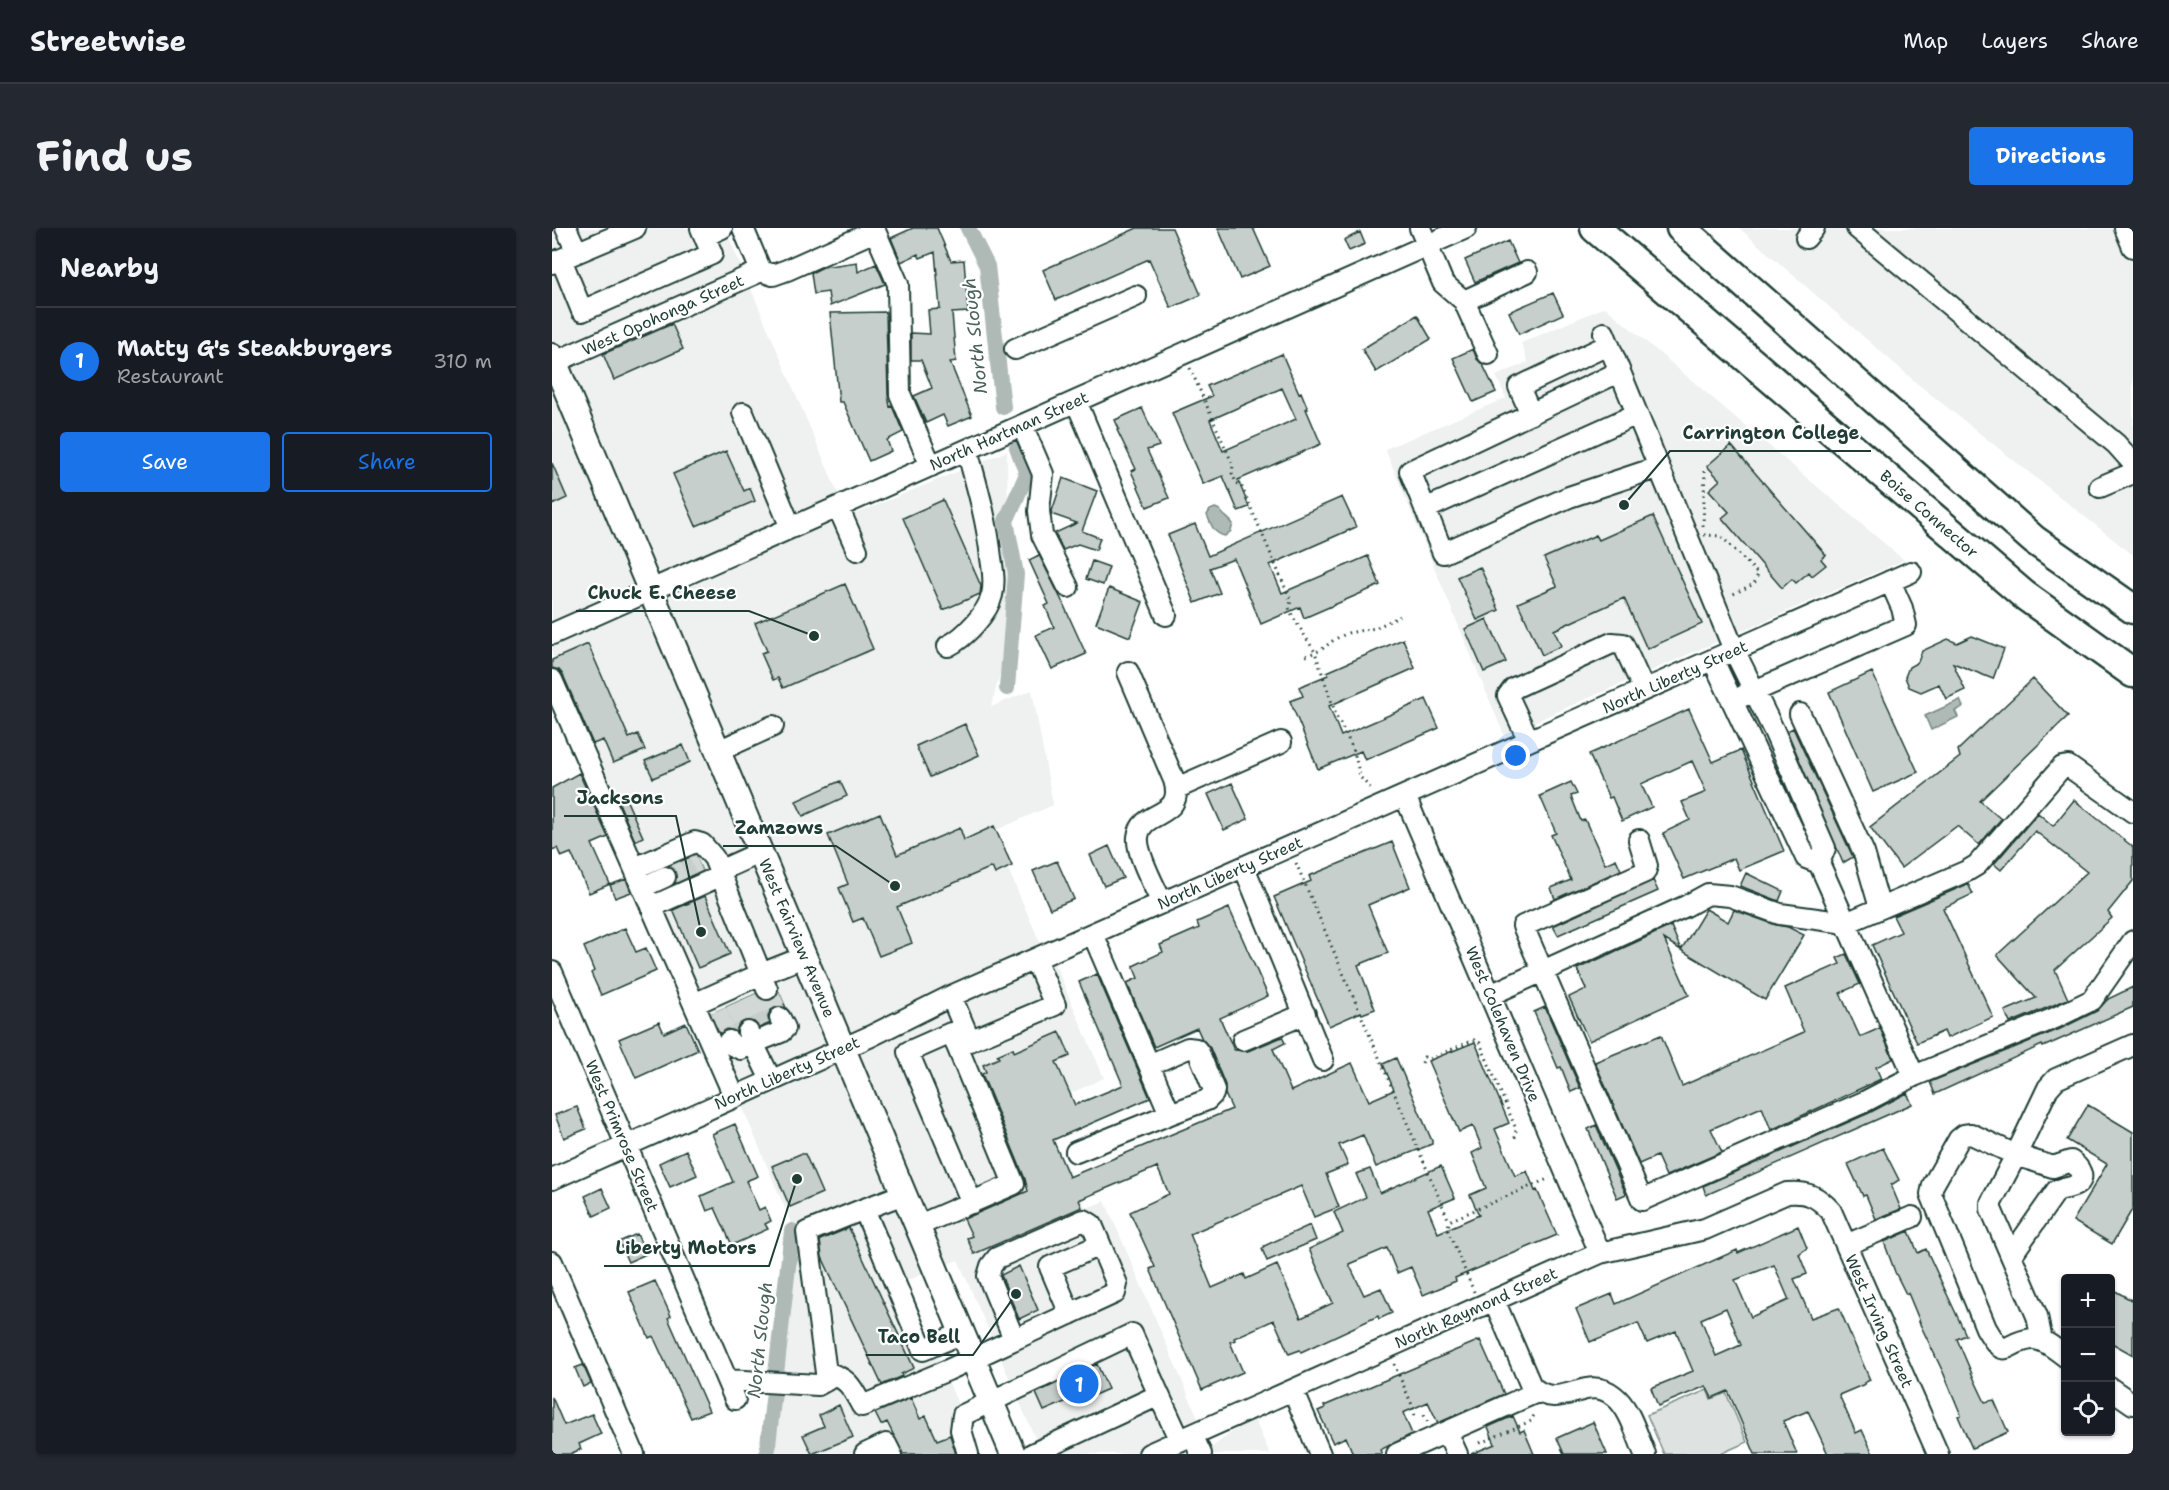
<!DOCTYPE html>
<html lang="en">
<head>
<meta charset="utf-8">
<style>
  :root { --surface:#171b24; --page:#242831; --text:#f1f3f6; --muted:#9ea1a6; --line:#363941; --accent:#1a73e8 }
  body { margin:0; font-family:"Shantell Sans",sans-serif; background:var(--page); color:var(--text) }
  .controls { position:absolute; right:18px; bottom:18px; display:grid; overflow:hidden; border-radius:6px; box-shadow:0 2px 4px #0004 }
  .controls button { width:54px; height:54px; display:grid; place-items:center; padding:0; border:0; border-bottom:2px solid var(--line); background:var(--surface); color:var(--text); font:30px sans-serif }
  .you { position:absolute; left:964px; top:528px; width:21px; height:21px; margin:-15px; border:4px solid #fff; border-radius:50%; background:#1a73e8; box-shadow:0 0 0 9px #1a73e833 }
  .badge { display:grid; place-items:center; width:39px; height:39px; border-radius:50%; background:var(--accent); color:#fff; font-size:20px; font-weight:700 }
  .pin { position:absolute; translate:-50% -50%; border:3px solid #fff; box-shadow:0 2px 6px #0006 }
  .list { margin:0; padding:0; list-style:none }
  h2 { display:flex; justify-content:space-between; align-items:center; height:78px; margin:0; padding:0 24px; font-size:26px }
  h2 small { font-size:20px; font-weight:400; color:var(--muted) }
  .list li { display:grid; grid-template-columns:39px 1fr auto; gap:18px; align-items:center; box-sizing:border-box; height:108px; padding:0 24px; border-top:2px solid var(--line) }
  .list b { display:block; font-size:22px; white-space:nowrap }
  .list p { margin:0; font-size:20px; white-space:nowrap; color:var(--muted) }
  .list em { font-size:20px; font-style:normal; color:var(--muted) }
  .actions { display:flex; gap:12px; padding:18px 24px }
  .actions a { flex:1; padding:14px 0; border:2px solid var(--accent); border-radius:6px; text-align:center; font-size:21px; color:var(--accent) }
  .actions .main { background:var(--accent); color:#fff }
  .icon { flex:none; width:33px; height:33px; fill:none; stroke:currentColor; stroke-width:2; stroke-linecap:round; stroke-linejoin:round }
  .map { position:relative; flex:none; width:1581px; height:1226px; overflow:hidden; border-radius:6px }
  header { display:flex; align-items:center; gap:36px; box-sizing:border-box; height:84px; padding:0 30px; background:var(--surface); border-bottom:2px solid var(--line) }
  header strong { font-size:28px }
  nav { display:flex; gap:33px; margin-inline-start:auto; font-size:21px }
  .intro { display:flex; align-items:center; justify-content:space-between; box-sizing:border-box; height:144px; padding:0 36px }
  h1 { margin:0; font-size:42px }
  .button { padding:15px 27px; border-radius:6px; background:var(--accent); color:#fff; font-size:21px; font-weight:700 }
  main { display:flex; gap:36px; padding:0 36px }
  aside { flex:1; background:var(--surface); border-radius:6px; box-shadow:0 2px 4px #0004 }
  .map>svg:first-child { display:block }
  .built { fill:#eef1f0 }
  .green { fill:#dee3e2; stroke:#7e908b; stroke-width:1.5 }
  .water { fill:#afbab7; stroke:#758883; stroke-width:1.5 }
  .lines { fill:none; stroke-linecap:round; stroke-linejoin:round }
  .canal { stroke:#afbab7; stroke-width:16 }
  .building { fill:#c7cfcc; stroke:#1f3d34; stroke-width:1.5; fill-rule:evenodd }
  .minor-tunnel { stroke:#d2d8d6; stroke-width:20; stroke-dasharray:20 10; stroke-linecap:butt }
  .minor-casing { stroke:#1f3d34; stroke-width:24 }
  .major-casing { stroke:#1f3d34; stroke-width:28 }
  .highway-casing { stroke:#1f3d34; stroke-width:33 }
  .path { stroke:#1f3d34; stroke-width:3; stroke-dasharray:1.5 4.5; stroke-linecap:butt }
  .minor { stroke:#fff; stroke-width:20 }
  .major { stroke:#fff; stroke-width:24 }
  .highway { stroke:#fff; stroke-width:28 }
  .labels { text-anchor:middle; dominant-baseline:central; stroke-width:4.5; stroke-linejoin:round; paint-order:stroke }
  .street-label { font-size:16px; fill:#1f3d34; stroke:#fff }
  .water-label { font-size:18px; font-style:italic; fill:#4a625b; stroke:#fff }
  .leader { fill:none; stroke:#1f3d34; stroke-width:2 }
  .callout-dot { fill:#1f3d34; stroke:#fff; stroke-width:2 }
  .callout-label { font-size:18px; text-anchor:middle; font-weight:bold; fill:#1f3d34; stroke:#fff; stroke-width:4.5; stroke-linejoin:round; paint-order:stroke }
</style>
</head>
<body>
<header>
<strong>Streetwise</strong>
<nav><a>Map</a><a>Layers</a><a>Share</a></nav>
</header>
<div class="intro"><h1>Find us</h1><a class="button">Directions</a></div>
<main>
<aside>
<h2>Nearby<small></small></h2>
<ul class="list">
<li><span class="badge">1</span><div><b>Matty G's Steakburgers</b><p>Restaurant</p></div><em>310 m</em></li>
</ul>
<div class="actions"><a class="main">Save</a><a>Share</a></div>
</aside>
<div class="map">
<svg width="1581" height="1226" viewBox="0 0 1581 1226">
  <rect width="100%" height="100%" fill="#fff"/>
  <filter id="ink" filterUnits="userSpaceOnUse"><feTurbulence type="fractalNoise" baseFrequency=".0167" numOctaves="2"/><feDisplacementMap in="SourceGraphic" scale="12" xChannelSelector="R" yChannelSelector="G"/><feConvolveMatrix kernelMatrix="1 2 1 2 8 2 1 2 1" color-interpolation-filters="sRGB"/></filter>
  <g filter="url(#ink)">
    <path class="built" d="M0 0H173L296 289 455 223 458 406 439 479 480 462 501 577 440 604 486 710 506 743 552 850 487 880 534 980 553 973 659 1220 701 1188 718 1226H490L406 1032 354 1053 427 1226H218L242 1002 0 426Z
      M1187 0H1581V327L1367 157Z
      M1053 79 1352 332 952 507 833 221 954 170 944 148 976 134 969 115Z"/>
    <path class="green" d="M1155 1162 1159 1171 1174 1165 1195 1214 1168 1226H1112L1095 1187Z"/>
    <path class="water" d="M663 280 668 282C671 288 677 290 681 296L679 303 673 308C662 306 659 297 655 287L658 282Z
      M1408 472 1411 479 1403 483 1406 489 1379 502 1373 488Z"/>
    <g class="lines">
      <path class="canal" d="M416 0 435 38 451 179
        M455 460 464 346 454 293 475 246 465 219
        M215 1226 240 1003"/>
    </g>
    <path class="building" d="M361 0H385L399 33 412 32 416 84 400 85 404 133 398 134 420 188 396 198 391 187 374 195 362 168 380 160 369 132H359V105L378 106 376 82 388 81 383 24 368 30 366 26 349 34 339 10Z
      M585 0H620L649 67 619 80 597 31 504 72 491 42Z
      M666 0H701L718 38 688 51Z
      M808 4 813 16 797 23 792 12Z
      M956 13 966 35 923 54 913 32Z
      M305 34 306 44 324 36 333 56 278 78 276 64 262 66 259 45 271 39Z
      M1001 65 1011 86 967 106 957 84Z
      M334 84 336 167 338 179 340 178 351 204 335 212 339 223 317 233 291 174H287L278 85Z
      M865 87 879 111 824 144 810 121Z
      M120 96 131 121 62 152 51 126Z
      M921 121 925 131 931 137 944 164 921 174 901 130Z
      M730 126 747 165 749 164 756 181H754L769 216 686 252 697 279 686 283 671 248 651 256 620 185 660 168 655 158ZM730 160 744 191 671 223 658 192Z
      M590 180 607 218 595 222 617 270 595 279 579 243 584 241 565 202 567 201 563 192Z
      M1179 217 1274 327 1269 331 1274 337 1260 348 1257 344 1244 355 1240 351 1230 360 1170 290 1177 284 1157 262 1168 252 1155 238Z
      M174 223 192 263 198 260 203 273 144 298 121 246Z
      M0 235 15 270 0 277Z
      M511 250 545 263 530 303 548 310 544 322 526 316 511 322 503 305 525 295 499 286Z
      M790 269 804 299 718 337 730 365 816 328 828 357 752 390 748 379 709 396 682 331 658 340 668 365 643 375 616 307 643 296 656 328Z
      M391 272 429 358 428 366 391 382 351 290Z
      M1101 288 1150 396 1095 421 1072 370 1002 402 1009 418 990 427 966 375 1005 358 992 330 1044 307 1047 312Z
      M487 327 509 371 534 426 500 441 484 407 502 399 493 378 497 376 477 332Z
      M540 333 557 339 551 357 534 351Z
      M928 339 947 382 925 392 905 349Z
      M293 356 321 421 231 460 226 450 221 452 209 425 215 423 203 395Z
      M557 360 591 374 578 409 544 395Z
      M935 391 954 434 932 444 913 401Z
      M1420 408 1452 421 1441 451 1401 435 1413 462 1394 471 1387 456 1369 464 1357 459 1353 449 1357 439 1366 434 1370 423 1396 411 1405 415Z
      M851 411 863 440 777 478 789 508 874 471 887 500 813 532 809 523 766 541 738 473 751 468 747 459 776 447 775 444Z
      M36 416 77 510 86 506 93 522 61 535 51 512 41 516 11 447 7 442 0 440V432Z
      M1320 444 1366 544 1321 564 1277 464Z
      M1481 451 1516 488 1428 573 1449 591 1427 617 1405 598 1349 640 1318 599 1408 529 1406 522Z
      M1137 481 1161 534 1189 522 1232 623 1187 642 1182 630 1132 651 1111 605 1138 592 1130 574 1154 564 1140 533 1089 556 1100 579 1070 593 1060 569 1057 570 1037 526Z
      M413 496 427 527 378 549 364 518Z
      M1241 500 1301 629 1291 635 1235 503Z
      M131 517 138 534 101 550 93 533Z
      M27 545 56 609 40 616 58 656 37 665 19 625 9 629 5 620 0 622V560Z
      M288 553 295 568 251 588 244 573Z
      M1019 554 1025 566 1019 568 1029 593 1033 592 1053 636 1064 631 1069 642 1003 671 999 660 1019 652 999 607 1004 605 988 568Z
      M680 555 696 591 672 602 656 566Z
      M74 571 91 609 83 613 67 575Z
      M1522 572 1581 619V653L1556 684 1560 690 1503 742 1516 771 1458 795 1453 783 1484 770 1445 727 1535 644 1483 603 1449 642 1442 636 1486 585 1501 598Z
      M328 585 345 627 408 600 412 612 442 598 460 638 443 646 440 639 345 679 360 715 327 728 311 690 301 694 287 660 296 656 276 607Z
      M840 614 858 659 816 677 836 725 806 737 823 781 810 786 809 784 777 798 722 669 759 653 757 648Z
      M557 618 571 650 552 658 538 627Z
      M143 627 150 643 123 655 124 645 117 638Z
      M505 633 522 671 498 681 481 643Z
      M1194 645 1231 663 1227 673 1188 658Z
      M74 651 79 664 63 670 58 657Z
      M1101 652 1106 663 1006 707 1001 698Z
      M1416 656 1421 666 1391 680 1441 789 1395 810 1392 803 1365 815 1320 717 1349 704 1341 688Z
      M153 668 178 726 146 740 121 682Z
      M677 680 716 768 668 790 682 822 696 823 730 809 733 815 721 821 739 863 800 835 817 873 842 862 831 836 844 830 880 913V916L824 939 811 907 787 917 796 937 774 946 787 979 762 989 749 958 638 1006 660 1060 692 1046 694 1051 725 1037 749 1090 781 1075 757 1021 791 1005 782 984 814 969 804 946 818 941 828 965 889 938 903 970 876 981 886 1005 927 987 918 967 934 960 920 925 930 920 921 898 907 904 876 833 923 814 957 895 943 901 963 948 975 943 983 963 985 962 1005 1007 903 1050 904 1053 871 1067 859 1039 845 1045 835 1020 797 1036 812 1067 829 1060 840 1085 827 1091 826 1088 749 1124 748 1122 737 1126 722 1092 682 1110 683 1112 678 1114 691 1144 650 1162 598 1041 603 1039 578 984 617 966 605 939 527 972 530 979 422 1026 415 1010 420 1008 412 991 476 963 473 951 430 846 434 844 431 837 447 830 445 827 461 820 462 824 508 804 518 828 504 834 523 877 571 857 527 754 545 746 598 870 501 912 517 949 680 881 673 866V857L658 820 650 811 645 800 602 819 575 755 586 750 581 738 611 724 608 717 647 700 645 694Z
      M1154 681 1176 694 1182 682 1224 697 1236 699 1252 707 1213 772 1129 722Z
      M1119 698 1129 722 1112 711 1137 767 1037 813 1017 769 1034 761 1025 741Z
      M73 700 84 724 94 720 104 743 49 767 39 745 42 743 32 719Z
      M1294 726 1308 756 1288 765 1308 809 1328 800 1341 831 1324 839 1329 851 1219 902 1210 879 1159 901 1170 924 1114 948 1105 928 1087 936 1043 834 1109 807 1130 858 1252 804 1233 760 1288 736 1285 730Z
      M1581 759V779L1491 819 1490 817 1383 866 1378 854 1508 801 1545 783 1556 771Z
      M227 764 234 780 223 779 218 783 216 789 217 795 207 799 202 794 192 793 186 798 184 804 175 801 168 806 159 786 204 766 208 771 219 772Z
      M993 779 1028 860 1019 864 1009 839 1006 840 982 784Z
      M107 794 112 805 134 795 146 822 84 850 67 811Z
      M1355 865 1360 876 1154 967 1151 958 1317 885Z
      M1536 877 1581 904V980L1560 1016 1521 993 1555 936 1515 912Z
      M25 879 34 901 12 910 3 887Z
      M183 896 206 948 194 953 207 982 213 979 219 993 213 996 216 1001 180 1017 163 980 155 983 149 968 181 954 160 906Z
      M1044 897 1074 966 1065 970 1036 901Z
      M1331 920 1347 952 1339 957 1349 981 1324 991 1314 967 1311 968 1296 936Z
      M134 922 145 947 118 959 107 935Z
      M248 926H253L270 965 238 979 220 938Z
      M50 960 59 980 42 988 33 968Z
      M758 997 764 1012 715 1033 710 1021 712 1018Z
      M1246 998 1255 1020 1247 1026 1255 1046 1242 1051 1259 1090 1287 1080 1318 1152 1312 1155 1313 1156 1287 1167 1304 1205 1310 1202 1321 1226H1276L1256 1183 1231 1193 1245 1226H1203L1176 1163 1160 1170 1154 1158 1106 1178 1099 1160 1141 1143 1124 1103 1095 1115 1086 1095 1045 1112V1111L1038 1114 1024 1081 1060 1066 1064 1076 1185 1022 1186 1025ZM1222 1037 1237 1072 1199 1089 1183 1052ZM1174 1080 1189 1117 1164 1128 1149 1091Z
      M297 1000 362 1140 349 1146 350 1148 330 1157 270 1029 268 1012Z
      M1357 1003 1366 1025 1374 1021 1414 1107 1405 1111 1423 1153 1433 1174 1442 1172 1456 1204 1420 1220 1406 1188 1409 1187 1391 1144 1367 1094H1368L1356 1065 1354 1066 1343 1044 1332 1014Z
      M85 1006 94 1026 76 1034 67 1014Z
      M467 1038 486 1082 467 1091 449 1047Z
      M103 1053 119 1088 116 1090 157 1183 139 1190 101 1108 97 1110 77 1064Z
      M1558 1060 1581 1073V1127L1558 1114Z
      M928 1112 952 1166 886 1195 876 1174 851 1185 860 1206 828 1222 830 1226H801L794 1209 781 1215 766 1183 773 1180 772 1178Z
      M545 1136 556 1161 524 1175 522 1170 492 1183 484 1165Z
      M31 1137 39 1155 31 1159 23 1140Z
      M0 1169 12 1197 40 1186 49 1206 27 1216 29 1221 18 1226H0Z
      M359 1170 368 1191 374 1188 385 1212 398 1207 404 1226H351L335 1194 329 1197 323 1185Z
      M287 1177 301 1209 260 1226 251 1207 272 1198 267 1187Z
      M961 1188 968 1204 972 1202 982 1226H919L943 1216 936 1199Z
      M1041 1194 1055 1226H1012L1005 1210Z"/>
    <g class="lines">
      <path class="minor-tunnel" d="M113 649 147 635
        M215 761 228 790
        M201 767 214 796
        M183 775 196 804
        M164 783 177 813"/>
      <defs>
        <path id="minor" d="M14 0 25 24
          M191 0 209 43
          M868 0 891 55 912 73 936 126
          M1305 0 1564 216 1581 235
          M1573 0 1581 19
          M153 8 170 0
          M1254 10 1262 0
          M9 31 30 83 160 26 149 0
          M0 35 83 0
          M209 43 221 47 235 42 323 3 346 56 348 166 379 238
          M912 73 975 44
          M1052 105 1182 422 1222 503 1273 620 1267 635 1254 630 1161 432
          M463 121 584 68
          M3 134 209 43
          M1067 144 858 243 891 325 1017 269 1107 239
          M524 173 614 387
          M191 185 239 300
          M979 186 967 159 1056 117
          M470 197 491 246 487 283 490 307 516 359
          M1548 259 1581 245
          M286 279 305 322
          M873 281 1085 186
          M0 406 914 0
          M396 418C412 410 436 385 440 367 443 355 441 342 439 330 435 292 425 258 415 222
          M576 444 622 552C634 592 589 580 586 609 584 626 603 659 610 675
          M0 452 182 868
          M1191 468 1354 397 1350 380 1338 353
          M1248 486 1312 625 1328 680
          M977 513 956 468 962 460 1060 415 1071 416 1092 462
          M166 523 221 498
          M625 560 729 514
          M853 568 1048 1025
          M1087 612 1095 638 1093 644 971 698 1090 972 1312 874 1362 848
          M1267 635 1362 848 1503 790 1540 772 1581 713
          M692 639 771 832
          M83 640 143 614 150 616 162 630 209 746 252 729
          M167 643 209 624
          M91 659 113 649
          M99 679 168 648
          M0 744 183 1171
          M938 767 1134 678 1156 666 1178 668 1228 686 1294 695 1415 643 1425 637 1510 539 1516 538 1581 584
          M399 768 418 813
          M142 776 209 746 215 761
          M691 812 753 786
          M177 813 180 817 189 821 201 815 196 804
          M405 818 399 805 356 824 420 975
          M597 837 636 820 644 821 647 825 662 862 661 866 655 872 618 886
          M219 852 201 815 229 804 233 800 228 790
          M524 924 618 886 541 706
          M0 951 319 808 399 768 1359 344
          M312 981 352 966
          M365 998 462 956 405 818 503 777 483 731
          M1294 1017 1360 989
          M1459 1028 1505 962C1510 961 1519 960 1524 957 1535 950 1527 939 1519 933L1501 939 1464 927 1439 975V981L1485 1088 1490 1113
          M0 1034 82 1226
          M942 1072 979 1158C1009 1186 1033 1144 1062 1168 1078 1180 1085 1208 1093 1226
          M518 1086 498 1039 548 1017
          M1514 1129C1504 1122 1492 1110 1480 1111 1451 1114 1455 1136 1434 1100L1379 966 1381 957 1407 911 1412 907 1419 906 1464 927 1496 860 1504 851 1581 817
          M274 1144C297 1151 299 1158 310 1178L396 1142 563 1065 565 1056 540 997 532 992 445 1030 439 1038 436 1048 462 1111
          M175 1152 266 1157 275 1152 255 1004 312 981 371 1122 410 1105
          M1558 1160 1581 1176
          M741 1162 768 1226
          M607 1167 628 1213
          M895 1204 905 1226
          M640 1207 649 1226
          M313 1226 334 1216 339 1226
          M416 1226 409 1202 411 1187 580 1106 607 1167 480 1226
          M597 1226 1048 1025 1153 1001 1235 965C1256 963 1266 969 1279 983L1386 1226
          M845 1226 985 1164"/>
        <path id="major" d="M0 128 461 1226"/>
        <path id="highway" d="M1043 0 1472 367 1581 445
          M1129 0 1482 312 1581 381"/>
      </defs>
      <use href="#minor" class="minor-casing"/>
      <use href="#major" class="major-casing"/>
      <use href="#highway" class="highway-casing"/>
      <path class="path" d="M638 140 681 237 680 245 684 255 689 257 739 373 737 380 741 389 763 424 784 487 802 523 808 549 821 563
        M1151 298 1153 243
        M1152 307 1169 308 1206 346 1202 356 1179 367
        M754 428 769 422 783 411 796 405 823 400 851 387
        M744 635 897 993
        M870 835 872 829 877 831 922 812 928 815 964 901 963 910
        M922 1064 896 1002 897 993 998 950
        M842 1136 861 1179 863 1189
        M872 1187 876 1195
        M928 1215 979 1193 983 1185"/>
      <use href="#minor" class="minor"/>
      <use href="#major" class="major"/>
      <use href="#highway" class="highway"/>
    </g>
  </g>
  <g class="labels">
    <g class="street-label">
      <text transform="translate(111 87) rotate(-24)">West Opohonga Street</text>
      <text transform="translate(457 203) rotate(-24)">North Hartman Street</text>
      <text transform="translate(1377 286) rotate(41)">Boise Connector</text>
      <text transform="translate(1123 449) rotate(-24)">North Liberty Street</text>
      <text transform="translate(678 645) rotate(-24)">North Liberty Street</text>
      <text transform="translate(245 710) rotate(67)">West Fairview Avenue</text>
      <text transform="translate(951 796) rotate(67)">West Colehaven Drive</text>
      <text transform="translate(235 845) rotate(-24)">North Liberty Street</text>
      <text transform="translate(70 908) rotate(67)">West Primrose Street</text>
      <text transform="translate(924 1080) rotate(-24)">North Raymond Street</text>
      <text transform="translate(1327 1093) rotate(66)">West Irving Street</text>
    </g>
    <g class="water-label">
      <text transform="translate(423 108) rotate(-96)">North Slough</text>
      <text transform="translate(208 1112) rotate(-84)">North Slough</text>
    </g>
  </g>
  <path class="leader" d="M1072 277L1118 223H1319M262 408L197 383H24M149 704L124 588H12M343 658L284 618H171M245 951L217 1038H52M464 1066L421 1127H314"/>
  <g class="callout-dot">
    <circle cx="1072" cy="277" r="6"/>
    <circle cx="262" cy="408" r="6"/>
    <circle cx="149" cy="704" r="6"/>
    <circle cx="343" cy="658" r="6"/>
    <circle cx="245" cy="951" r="6"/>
    <circle cx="464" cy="1066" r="6"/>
  </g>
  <g class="callout-label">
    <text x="1219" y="211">Carrington College</text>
    <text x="110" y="371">Chuck E. Cheese</text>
    <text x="68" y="576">Jacksons</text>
    <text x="227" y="606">Zamzows</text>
    <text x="134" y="1026">Liberty Motors</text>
    <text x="367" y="1115">Taco Bell</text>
  </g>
</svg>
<div class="controls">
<button>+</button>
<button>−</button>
<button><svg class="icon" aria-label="locate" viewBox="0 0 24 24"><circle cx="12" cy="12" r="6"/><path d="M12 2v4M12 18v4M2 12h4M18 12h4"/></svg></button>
</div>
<div class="you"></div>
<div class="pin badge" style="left:527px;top:1156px">1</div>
</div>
</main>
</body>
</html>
